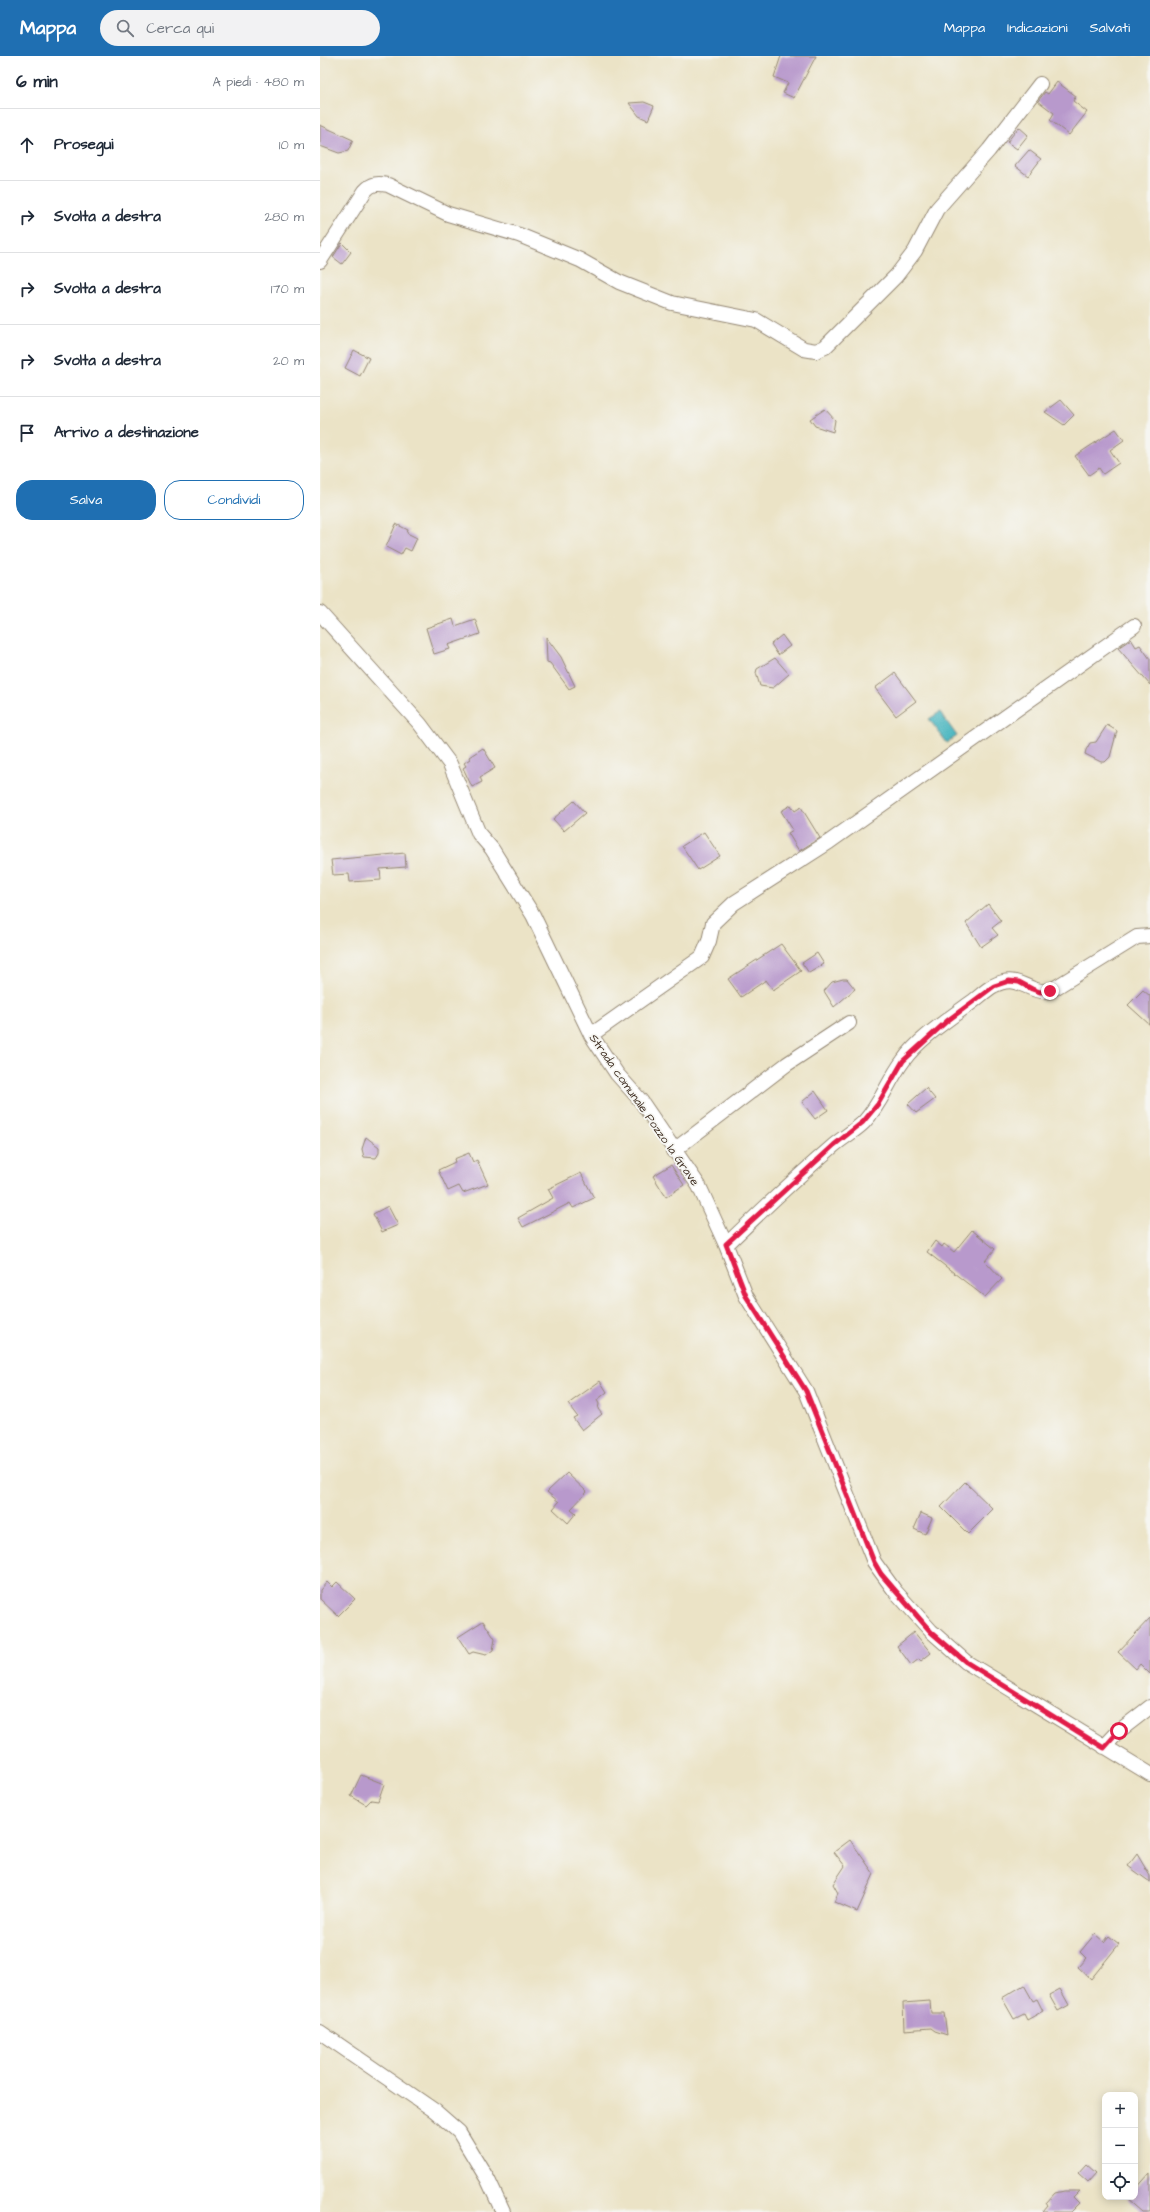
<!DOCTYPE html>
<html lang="it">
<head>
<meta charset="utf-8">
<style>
  :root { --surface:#fff; --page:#f2f2f3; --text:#1f2937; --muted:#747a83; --line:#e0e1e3; --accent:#1f6fb2 }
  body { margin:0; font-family:"Architects Daughter",sans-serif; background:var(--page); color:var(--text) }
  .controls { position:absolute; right:12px; bottom:12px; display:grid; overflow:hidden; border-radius:8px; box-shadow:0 2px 10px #0003 }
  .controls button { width:36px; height:36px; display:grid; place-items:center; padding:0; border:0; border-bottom:1px solid var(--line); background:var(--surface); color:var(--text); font:20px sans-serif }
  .stop { position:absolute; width:12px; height:12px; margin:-9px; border:3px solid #e11d48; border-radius:50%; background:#fff }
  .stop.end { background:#e11d48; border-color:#fff; box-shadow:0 1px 4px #0008 }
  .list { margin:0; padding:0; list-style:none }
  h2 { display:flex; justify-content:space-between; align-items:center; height:52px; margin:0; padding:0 16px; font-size:17px }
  h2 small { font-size:13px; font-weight:400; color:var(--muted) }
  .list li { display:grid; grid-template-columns:26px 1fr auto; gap:12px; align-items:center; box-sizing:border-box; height:72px; padding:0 16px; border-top:1px solid var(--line) }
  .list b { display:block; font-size:15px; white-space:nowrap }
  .list em { font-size:13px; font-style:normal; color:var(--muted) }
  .actions { display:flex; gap:8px; padding:12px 16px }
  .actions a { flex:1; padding:9px 0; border:1px solid var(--accent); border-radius:16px; text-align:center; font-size:14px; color:var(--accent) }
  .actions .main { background:var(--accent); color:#fff }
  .icon { flex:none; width:22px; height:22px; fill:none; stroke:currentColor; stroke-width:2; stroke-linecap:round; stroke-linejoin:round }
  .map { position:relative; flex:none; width:830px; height:2156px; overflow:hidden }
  header { display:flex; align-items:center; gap:24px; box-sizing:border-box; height:56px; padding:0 20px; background:var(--accent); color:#fff }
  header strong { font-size:19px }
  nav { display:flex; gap:22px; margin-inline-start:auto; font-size:14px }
  .search { width:280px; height:36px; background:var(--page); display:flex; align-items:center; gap:10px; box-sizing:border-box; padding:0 14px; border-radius:22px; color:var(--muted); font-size:15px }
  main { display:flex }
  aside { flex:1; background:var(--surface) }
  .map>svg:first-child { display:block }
  .water { fill:#46b5bf; stroke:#40706e }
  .building { fill:#b899cc }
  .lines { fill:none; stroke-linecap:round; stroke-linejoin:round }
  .street-casing { stroke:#938672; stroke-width:16 }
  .street { stroke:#fff; stroke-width:14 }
  .route { stroke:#e11d48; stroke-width:5 }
  .labels { text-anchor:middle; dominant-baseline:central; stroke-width:3.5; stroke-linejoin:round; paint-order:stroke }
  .street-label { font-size:12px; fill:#3b2a1e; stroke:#f6f6f2 }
</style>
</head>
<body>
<header>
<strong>Mappa</strong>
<div class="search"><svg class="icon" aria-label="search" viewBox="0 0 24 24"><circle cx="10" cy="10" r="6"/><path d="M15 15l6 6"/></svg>Cerca qui</div>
<nav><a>Mappa</a><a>Indicazioni</a><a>Salvati</a></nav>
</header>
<main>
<aside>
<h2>6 min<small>A piedi · 480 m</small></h2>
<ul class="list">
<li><svg class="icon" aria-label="ahead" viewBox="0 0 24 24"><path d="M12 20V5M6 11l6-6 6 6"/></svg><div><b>Prosegui</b></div><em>10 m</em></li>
<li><svg class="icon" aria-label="right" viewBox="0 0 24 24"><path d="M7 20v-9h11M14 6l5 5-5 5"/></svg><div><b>Svolta a destra</b></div><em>280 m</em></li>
<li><svg class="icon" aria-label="right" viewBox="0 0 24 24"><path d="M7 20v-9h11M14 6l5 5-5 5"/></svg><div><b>Svolta a destra</b></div><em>170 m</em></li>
<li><svg class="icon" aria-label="right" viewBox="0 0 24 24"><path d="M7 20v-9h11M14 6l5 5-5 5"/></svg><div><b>Svolta a destra</b></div><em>20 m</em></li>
<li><svg class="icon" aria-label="arrive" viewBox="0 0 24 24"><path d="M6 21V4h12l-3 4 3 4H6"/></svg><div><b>Arrivo a destinazione</b></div></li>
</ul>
<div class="actions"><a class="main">Salva</a><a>Condividi</a></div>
</aside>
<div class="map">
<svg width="830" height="2156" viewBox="0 0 830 2156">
  <rect width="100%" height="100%" fill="#f6f6f2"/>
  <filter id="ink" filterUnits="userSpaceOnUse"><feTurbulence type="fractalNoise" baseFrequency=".025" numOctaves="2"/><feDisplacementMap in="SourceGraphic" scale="8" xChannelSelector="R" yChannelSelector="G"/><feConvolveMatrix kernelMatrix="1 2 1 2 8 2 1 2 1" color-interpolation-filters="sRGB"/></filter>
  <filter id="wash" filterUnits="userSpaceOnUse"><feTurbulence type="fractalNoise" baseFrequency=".012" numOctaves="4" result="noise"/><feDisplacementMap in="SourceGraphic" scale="16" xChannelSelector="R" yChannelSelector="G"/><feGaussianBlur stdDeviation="0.9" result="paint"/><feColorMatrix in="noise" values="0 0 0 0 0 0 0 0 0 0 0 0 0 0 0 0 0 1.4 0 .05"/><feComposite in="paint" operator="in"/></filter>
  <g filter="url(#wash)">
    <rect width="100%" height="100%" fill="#ebe3c6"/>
    <path class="water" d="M620 656 637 680 627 687 609 663Z"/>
    <g id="blocks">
      <path class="building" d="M461 0H496L474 42 463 37 468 27 454 21Z
        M737 26 756 40 753 45 767 56 749 79 730 64 734 57 718 45 725 36 728 38Z
        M324 46 334 50 328 64 319 60 309 47Z
        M0 69 33 84 28 95 19 97 0 90Z
        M699 71 708 79 697 93 687 86Z
        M709 94 721 103 708 120 695 110Z
        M22 187 31 196 22 208 13 201Z
        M34 294 49 302 40 320 25 312Z
        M741 344 754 359 744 369 725 356Z
        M505 353 515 364 513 376 495 370 490 363Z
        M796 373 804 384 790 394 799 407 783 418 779 412 769 419 755 400Z
        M76 468 88 474 87 477 97 482 91 495 85 492 81 499 66 491Z
        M133 563 135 570 155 563 160 578 128 589 130 593 114 598 106 572Z
        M462 579 470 590 458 599 451 588Z
        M226 581 241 601 255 630 249 633 230 607 227 606Z
        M811 583 816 591 820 589 830 603V629L798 592Z
        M455 602 469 618 453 632 440 630 436 617 437 613Z
        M575 617 596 645 576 660 555 632Z
        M787 669 797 675 790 701 785 706H781L765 698 766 694 770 687 776 686Z
        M163 692 175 712 160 721 162 726 152 731 143 712 146 710 144 707 150 703 149 701Z
        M254 745 265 757 244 775 233 763Z
        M471 749 475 755 481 751 500 782 479 795 468 777 473 774 461 755Z
        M384 776 400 800 378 814 362 790Z
        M85 797 86 811 60 813 61 824 30 826 29 818 13 819 11 804Z
        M668 848 681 865 672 872 678 879 661 891 646 867Z
        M461 888 481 915 453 934 446 924 421 941 408 923Z
        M497 897 504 908 489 917 482 907Z
        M523 923H527L535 933 514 951 504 935 512 926Z
        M823 934 830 940V969L808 949Z
        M606 1032 615 1043 596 1057 588 1048Z
        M495 1035 508 1054 495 1063 482 1046Z
        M46 1081 59 1091V1097L56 1102 44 1101 42 1093Z
        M149 1097 153 1106 157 1104 168 1128 143 1137 139 1130 128 1135 118 1114 135 1106 134 1103Z
        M351 1109 364 1129 346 1141 333 1120Z
        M261 1117 274 1142 253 1152 250 1147 203 1171 198 1162 233 1142 228 1133Z
        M68 1150 78 1169 62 1176 53 1158Z
        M652 1174 675 1193 665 1205 682 1223 665 1241 607 1196 615 1185 622 1191 624 1188 634 1196Z
        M280 1325 287 1336 277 1344 279 1348 278 1353 282 1358 262 1374 253 1362 257 1360 248 1348Z
        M247 1417 267 1436 251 1453 256 1457 248 1467 233 1453 239 1446 227 1436Z
        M645 1426 673 1453 648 1478 621 1451Z
        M601 1457 612 1462 605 1478 594 1473Z
        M7 1526 12 1531 17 1526 35 1543 18 1560 0 1543V1534Z
        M830 1562V1618L820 1608 816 1613 798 1596Z
        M163 1565 175 1583 173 1594 166 1599 153 1596 149 1598 138 1581Z
        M594 1576 611 1597 601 1605 599 1603 591 1609 577 1590Z
        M41 1719 64 1728 58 1745 51 1744 46 1749 31 1740Z
        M530 1784 554 1818 537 1856 514 1846 518 1837 513 1828 525 1810 514 1796Z
        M817 1798 830 1820V1826L808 1810Z
        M775 1878 784 1886 789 1880 799 1888 771 1923 758 1911 766 1902 760 1896Z
        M704 1929 713 1945 717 1943 723 1955 707 1964 704 1958 694 1963 682 1942Z
        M740 1933 749 1949 738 1955 729 1939Z
        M610 1945 611 1957H624L627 1979 615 1975 611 1972 584 1974 583 1947Z
        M766 2108 776 2117 768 2126 758 2117Z
        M830 2117V2156H822L807 2143 815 2141V2134Z
        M744 2135H760L753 2142 759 2148 751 2156H723L728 2150 726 2147 735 2137Z"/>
    </g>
  </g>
  <g filter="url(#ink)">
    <use href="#blocks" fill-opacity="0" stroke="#938672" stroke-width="1"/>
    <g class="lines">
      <defs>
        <path id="street" d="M0 205 45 135C52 127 58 127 68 129L128 158 199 179 260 204 299 226 352 247 436 264 484 293 496 295 505 291 576 220 595 195 617 153 669 94 720 28
          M0 557 100 668 130 708 159 778 172 793 213 859 271 979 297 1018 321 1045 379 1130 406 1189 426 1240 486 1335 554 1506 575 1535 611 1575 646 1606 830 1718
          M271 979 382 901 389 885 393 867 414 847 509 786 814 570
          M353 1095 467 1008 529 967
          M406 1189C441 1155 476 1122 513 1090 522 1082 535 1075 544 1066 561 1048 568 1025 583 1005 598 983 630 962 652 946 659 941 666 934 673 930 700 916 706 938 730 935L817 881 830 880
          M784 1691 799 1675 830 1651
          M0 1976 115 2055 139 2076 168 2124 183 2156"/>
      </defs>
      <use href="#street" class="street-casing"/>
      <use href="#street" class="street"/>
    </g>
  </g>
  <g class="lines" filter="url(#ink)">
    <path class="route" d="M730 935 720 936 712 933 699 926 689 925 674 930 627 965 583 1005 558 1048 543 1066 514 1089 406 1188 426 1240 486 1335 554 1506 561 1518 611 1576 646 1606 784 1692 799 1675"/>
  </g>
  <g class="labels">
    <g class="street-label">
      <text transform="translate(324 1054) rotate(55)">Strada comunale Pozzo la Grave</text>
    </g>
  </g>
</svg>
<div class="controls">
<button>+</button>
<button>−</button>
<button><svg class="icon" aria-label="locate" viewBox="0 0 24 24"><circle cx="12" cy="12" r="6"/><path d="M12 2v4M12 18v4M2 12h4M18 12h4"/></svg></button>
</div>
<div class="stop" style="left:799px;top:1675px"></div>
<div class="stop end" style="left:730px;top:935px"></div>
</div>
</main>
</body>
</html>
